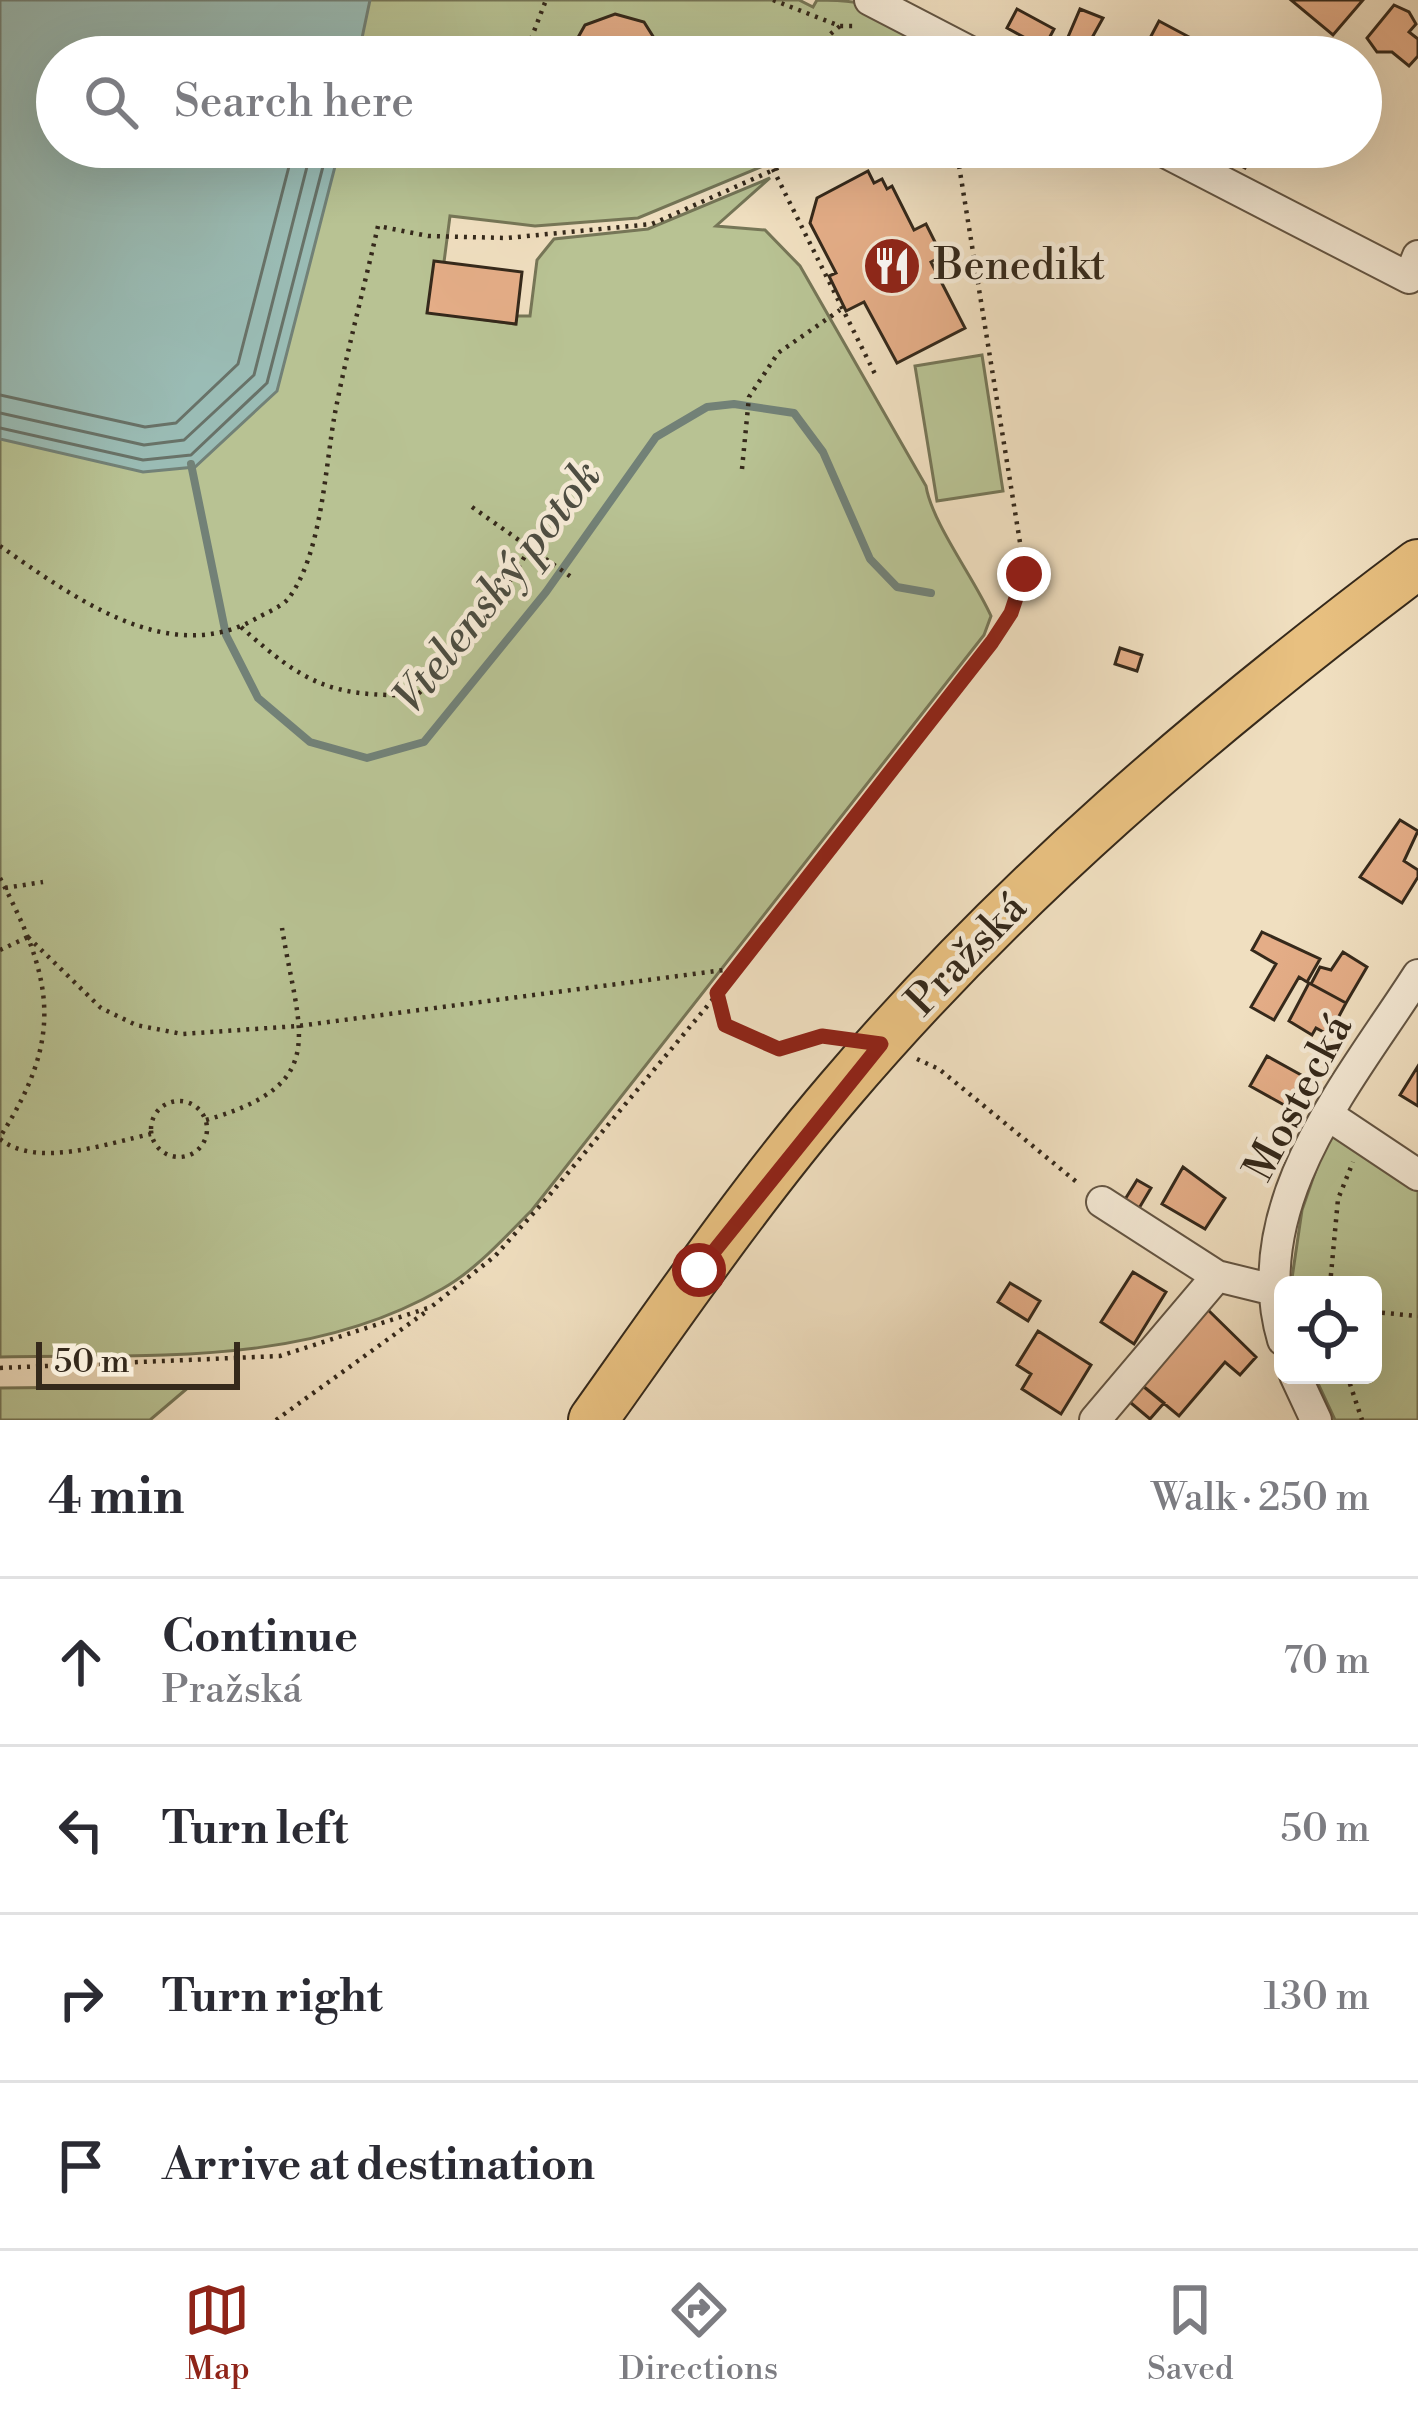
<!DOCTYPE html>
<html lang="en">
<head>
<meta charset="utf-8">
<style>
  :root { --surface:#fff; --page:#f2f2f3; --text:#2b2b33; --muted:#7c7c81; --line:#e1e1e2; --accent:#8f2418 }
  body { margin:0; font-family:"Libre Bodoni",serif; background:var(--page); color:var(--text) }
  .controls { position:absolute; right:36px; bottom:36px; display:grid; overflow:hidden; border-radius:18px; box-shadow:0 12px 48px #0002 }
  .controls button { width:108px; height:108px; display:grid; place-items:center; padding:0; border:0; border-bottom:3px solid var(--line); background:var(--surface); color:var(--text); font:60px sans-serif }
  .scale { position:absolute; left:36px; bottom:30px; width:204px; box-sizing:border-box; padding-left:12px; border:6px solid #35291b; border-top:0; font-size:33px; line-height:42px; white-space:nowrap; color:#35291b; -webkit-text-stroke:9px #f5ead6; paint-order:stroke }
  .stop { position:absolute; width:36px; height:36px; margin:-27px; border:9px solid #8f2418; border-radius:50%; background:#fff }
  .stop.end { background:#8f2418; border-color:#fff; box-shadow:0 3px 12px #0008 }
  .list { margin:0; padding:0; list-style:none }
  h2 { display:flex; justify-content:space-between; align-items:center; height:156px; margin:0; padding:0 48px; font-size:51px }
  h2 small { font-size:39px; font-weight:400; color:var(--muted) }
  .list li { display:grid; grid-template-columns:78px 1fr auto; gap:36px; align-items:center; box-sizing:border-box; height:168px; padding:0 48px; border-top:3px solid var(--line) }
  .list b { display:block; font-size:45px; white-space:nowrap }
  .list p { margin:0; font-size:39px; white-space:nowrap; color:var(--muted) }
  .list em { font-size:39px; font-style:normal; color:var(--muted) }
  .icon { flex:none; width:66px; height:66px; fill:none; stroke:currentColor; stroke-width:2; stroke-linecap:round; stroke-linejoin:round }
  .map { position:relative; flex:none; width:1418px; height:1420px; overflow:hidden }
  .search { position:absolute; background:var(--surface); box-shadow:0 12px 48px #0002; left:36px; right:36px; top:36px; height:132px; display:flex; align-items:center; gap:30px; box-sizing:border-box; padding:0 42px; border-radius:66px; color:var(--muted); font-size:45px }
  .sheet { height:828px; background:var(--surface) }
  nav { display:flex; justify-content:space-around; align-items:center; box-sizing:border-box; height:168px; border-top:3px solid var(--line); background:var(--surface); font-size:33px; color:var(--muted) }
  nav a { display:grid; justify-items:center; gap:6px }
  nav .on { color:var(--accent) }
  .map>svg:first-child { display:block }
  .green { fill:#b8c293; stroke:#767657; stroke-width:3 }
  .water { fill:#9abcb5; stroke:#728177; stroke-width:3 }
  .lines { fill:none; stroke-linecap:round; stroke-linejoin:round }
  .shore { stroke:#687268; stroke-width:3 }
  .stream { stroke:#728177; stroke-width:8 }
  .building { fill:#e4ad87; stroke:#35291b; stroke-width:3 }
  .street-casing { stroke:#645644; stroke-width:34 }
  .primary-casing { stroke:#35291b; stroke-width:52 }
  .path { stroke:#35291b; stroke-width:4.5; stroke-dasharray:3 6; stroke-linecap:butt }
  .street { stroke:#f5ead6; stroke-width:30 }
  .primary { stroke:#e8c080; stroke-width:48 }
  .route { stroke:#8f2418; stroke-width:15 }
  .labels { text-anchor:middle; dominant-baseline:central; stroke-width:9; stroke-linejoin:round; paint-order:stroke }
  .poi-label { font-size:42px; fill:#35291b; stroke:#f5ead6; text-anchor:start }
  .street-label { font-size:42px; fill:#35291b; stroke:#f5ead6 }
  .water-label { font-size:45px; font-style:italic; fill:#4e4e42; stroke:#f5ead6 }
</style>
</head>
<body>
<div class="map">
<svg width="1418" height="1420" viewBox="0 0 1418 1420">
  <rect width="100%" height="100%" fill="#f0dfc0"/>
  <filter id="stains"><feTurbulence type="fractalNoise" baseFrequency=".00167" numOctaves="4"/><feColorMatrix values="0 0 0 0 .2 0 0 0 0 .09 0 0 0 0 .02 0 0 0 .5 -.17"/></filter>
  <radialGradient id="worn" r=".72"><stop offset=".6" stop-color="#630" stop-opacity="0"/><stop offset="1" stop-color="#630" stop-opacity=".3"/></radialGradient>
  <path class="green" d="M0 0H799L813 7 817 0C864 0 910 6 929 57H57V147H809L638 218 535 226 450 216 444 262 428 312 515 324 517 316H530L537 260 554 239 648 229 770 178 716 226 765 230 800 266 926 486C932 523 974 578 991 616L984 635 532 1210C504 1238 476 1270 442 1289 307 1367 150 1354 0 1357Z
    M982 355 1003 491 937 501 915 366Z
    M1330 1129 1418 1184V1420H1335L1314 1375H1373V1285H1291L1302 1210Z
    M190 1386 150 1420H0V1388Z"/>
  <path class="water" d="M0 0H370L358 57H57V147H340L277 391 195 467 143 472 0 439Z"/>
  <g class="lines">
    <path class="shore" d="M0 395 145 427 176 423 238 364 294 147
      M0 413 144 445 184 440 254 375 312 147
      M0 428 143 460 191 455 267 383 328 147"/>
    <path class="stream" d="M191 464 226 635 258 698 310 742 367 758 424 742 546 592 656 437 707 407 734 404 794 413 823 452 870 559 897 587 931 593"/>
  </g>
  <path class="building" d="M1291 0H1363L1333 35Z
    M1394 5 1409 12 1416 24 1409 32 1418 39V56L1409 66 1392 52H1377L1367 38Z
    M1017 9 1054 29 1044 48 1007 28Z
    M1080 9 1103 18 1083 54 1065 44Z
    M615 14 644 22 666 57H567L585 25Z
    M1159 21 1206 46 1200 57H1140Z
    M568 147H624L588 159Z
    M1225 147H1256L1245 168 1221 155Z
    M868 171 874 183 882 179 887 189 892 186 914 230 926 224 942 256 931 262 965 328 897 363 864 302 846 311 829 276 836 273 810 223 817 198Z
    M434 261 522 272 516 324 427 313Z
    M1120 648 1142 655 1137 671 1115 664Z
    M1400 820 1418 831 1404 861 1418 870V877L1402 903 1360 877Z
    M1262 932 1320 959 1307 982 1299 977 1274 1020 1251 1007 1276 964 1252 950Z
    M1343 952 1367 967 1346 1003 1311 984 1320 967 1331 970Z
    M1309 983 1346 1003 1329 1035 1316 1028 1312 1035 1289 1021Z
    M1267 1056 1303 1076 1286 1106 1250 1086Z
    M1418 1066V1106L1400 1095Z
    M1183 1167 1225 1198 1205 1229 1162 1204Z
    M1137 1180 1151 1188 1138 1210 1124 1201Z
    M1133 1272 1166 1292 1134 1344 1101 1322Z
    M1010 1283 1040 1301 1028 1321 998 1302Z
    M1204 1306 1256 1357 1240 1375 1225 1362 1179 1416 1138 1382Z
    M1038 1331 1091 1365 1061 1414 1022 1389 1031 1374 1017 1365Z
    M1138 1382 1164 1403 1150 1419 1125 1398Z"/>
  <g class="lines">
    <defs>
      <path id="street" d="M870 0 980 57
        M1155 147 1409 278 1418 256
        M1328 1115 1418 1175
        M1102 1202 1217 1276 1274 1290
        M1283 1340C1243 1205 1350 1081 1418 975
        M1295 1375 1316 1420
        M1095 1420 1217 1276"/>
      <path id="primary" d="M593 1420C672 1309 750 1195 839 1091 1009 891 1209 721 1418 564"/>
    </defs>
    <use href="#street" class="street-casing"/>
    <use href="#primary" class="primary-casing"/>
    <path class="path" d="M773 0 840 26H856
      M531 39 546 0
      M803 57 840 26
      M773 169 876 376
      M742 469 749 397 778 353 840 310
      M472 507 574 579
      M0 546C72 596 168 669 257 618 266 613 281 607 288 599 322 555 325 467 335 413 347 351 364 288 378 226L428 236 507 238 652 224 825 147
      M241 627C305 684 330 697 417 695L475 640 531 546
      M0 878C54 981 64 1037 0 1137
      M5 888 43 882
      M28 937 101 1008 136 1025 182 1034 298 1026 739 968 992 642 1018 598 1023 561 956 147
      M0 950 28 937
      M718 994 725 1025 779 1049 822 1036 837 1038
      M917 1059 939 1069 1079 1184
      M151 1129a28 28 0 1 1 56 0a28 28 0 1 1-56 0Z
      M206 1120C332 1084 299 1034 282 928
      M0 1139C37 1169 108 1143 151 1134
      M1330 1285 1338 1199 1353 1162
      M1373 1312 1418 1316
      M0 1368 280 1356 431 1307 495 1256 547 1198 739 968
      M1347 1375 1362 1420
      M276 1420 427 1311"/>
    <use href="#street" class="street"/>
    <use href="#primary" class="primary"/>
  </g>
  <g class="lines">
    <path class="route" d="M699 1270 881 1044 822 1036 779 1049 725 1025 717 993 992 642 1011 613 1024 574"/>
  </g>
  <defs>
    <symbol id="restaurant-disc" viewBox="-11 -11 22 22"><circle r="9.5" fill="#8f2418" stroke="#f5ead6"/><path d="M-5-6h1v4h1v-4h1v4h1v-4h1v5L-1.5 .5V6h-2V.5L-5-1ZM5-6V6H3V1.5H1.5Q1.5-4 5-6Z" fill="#fff"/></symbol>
  </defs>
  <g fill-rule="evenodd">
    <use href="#restaurant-disc" x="859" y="233" width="66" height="66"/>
  </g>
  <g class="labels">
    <g class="poi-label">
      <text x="934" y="266">Benedikt</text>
    </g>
    <g class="street-label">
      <text transform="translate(967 955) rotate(-46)">Pražská</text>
      <text transform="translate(1299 1098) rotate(-62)">Mostecká</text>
    </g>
    <g class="water-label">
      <text transform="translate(498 587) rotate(-52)">Vtelenský potok</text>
    </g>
  </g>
  <rect width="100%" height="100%" filter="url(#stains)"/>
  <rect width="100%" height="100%" fill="url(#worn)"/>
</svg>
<div class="controls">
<button><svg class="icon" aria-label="locate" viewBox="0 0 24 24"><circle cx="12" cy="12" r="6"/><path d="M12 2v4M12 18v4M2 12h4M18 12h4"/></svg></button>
</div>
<div class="scale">50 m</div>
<div class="stop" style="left:699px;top:1270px"></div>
<div class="stop end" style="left:1024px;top:574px"></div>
<div class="search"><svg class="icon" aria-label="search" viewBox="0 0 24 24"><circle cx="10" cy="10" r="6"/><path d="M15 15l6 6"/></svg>Search here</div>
</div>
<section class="sheet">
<h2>4 min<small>Walk · 250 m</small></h2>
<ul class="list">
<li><svg class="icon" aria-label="ahead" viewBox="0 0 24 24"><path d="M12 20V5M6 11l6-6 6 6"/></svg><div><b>Continue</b><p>Pražská</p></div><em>70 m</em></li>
<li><svg class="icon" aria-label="left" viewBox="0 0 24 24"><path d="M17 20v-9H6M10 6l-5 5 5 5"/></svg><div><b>Turn left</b></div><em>50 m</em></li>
<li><svg class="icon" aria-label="right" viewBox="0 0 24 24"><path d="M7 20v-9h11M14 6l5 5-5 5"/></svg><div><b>Turn right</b></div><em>130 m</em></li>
<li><svg class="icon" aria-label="arrive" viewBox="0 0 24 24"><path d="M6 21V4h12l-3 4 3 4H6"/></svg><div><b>Arrive at destination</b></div></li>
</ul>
</section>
<nav>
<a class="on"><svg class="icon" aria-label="map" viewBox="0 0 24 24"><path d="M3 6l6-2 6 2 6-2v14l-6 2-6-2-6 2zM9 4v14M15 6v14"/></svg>Map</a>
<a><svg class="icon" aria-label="directions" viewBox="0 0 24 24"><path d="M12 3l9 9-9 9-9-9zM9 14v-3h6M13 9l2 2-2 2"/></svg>Directions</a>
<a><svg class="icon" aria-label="saved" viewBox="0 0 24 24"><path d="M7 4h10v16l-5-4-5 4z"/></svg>Saved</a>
</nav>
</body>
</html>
